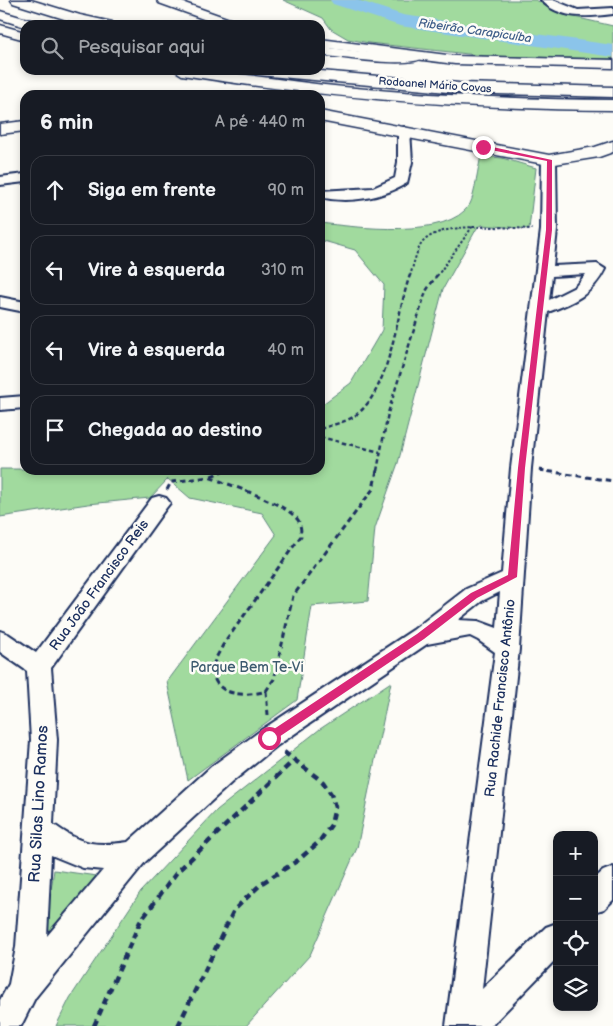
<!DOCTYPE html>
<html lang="pt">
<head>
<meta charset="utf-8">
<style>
  :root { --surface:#171b24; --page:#20242c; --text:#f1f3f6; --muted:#9ea1a6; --line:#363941 }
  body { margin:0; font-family:"Balsamiq Sans",sans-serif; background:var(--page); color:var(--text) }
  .controls { position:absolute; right:15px; bottom:15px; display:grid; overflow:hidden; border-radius:10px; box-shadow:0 2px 8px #0003 }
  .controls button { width:45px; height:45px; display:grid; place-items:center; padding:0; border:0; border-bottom:1px solid var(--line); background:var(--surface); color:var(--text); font:25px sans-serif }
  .stop { position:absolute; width:15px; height:15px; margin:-11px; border:4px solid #db2777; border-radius:50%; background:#fff }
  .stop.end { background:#db2777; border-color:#fff; box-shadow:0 1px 5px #0008 }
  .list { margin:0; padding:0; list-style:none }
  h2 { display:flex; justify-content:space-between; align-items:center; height:65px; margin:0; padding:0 20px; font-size:21px }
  h2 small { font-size:16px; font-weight:400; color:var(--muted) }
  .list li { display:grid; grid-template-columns:32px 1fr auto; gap:15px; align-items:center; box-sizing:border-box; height:70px; margin:0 10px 10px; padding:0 10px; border:1px solid var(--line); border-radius:15px }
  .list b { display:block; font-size:19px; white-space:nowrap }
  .list em { font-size:16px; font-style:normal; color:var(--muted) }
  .icon { flex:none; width:28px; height:28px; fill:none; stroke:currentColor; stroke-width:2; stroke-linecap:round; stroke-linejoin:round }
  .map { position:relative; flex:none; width:613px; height:1026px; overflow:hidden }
  .search { position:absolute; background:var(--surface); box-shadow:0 2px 8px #0003; left:20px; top:20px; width:305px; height:55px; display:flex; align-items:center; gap:12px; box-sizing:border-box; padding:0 18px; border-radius:15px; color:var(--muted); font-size:19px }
  .panel { position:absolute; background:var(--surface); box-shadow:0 2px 8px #0003; left:20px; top:90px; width:305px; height:385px; border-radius:15px }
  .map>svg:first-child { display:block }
  .green { fill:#a1da9e; stroke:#5e847e }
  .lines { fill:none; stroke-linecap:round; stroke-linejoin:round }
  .river { fill:#8bc4ea; fill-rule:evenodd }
  .minor-casing { stroke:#1b2f5e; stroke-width:4 }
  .secondary-casing { stroke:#1b2f5e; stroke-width:3 }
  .motorway-casing { stroke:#1b2f5e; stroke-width:3 }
  .path-far3 { stroke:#1b2f5e; stroke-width:2; stroke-dasharray:2.5 2; stroke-linecap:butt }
  .path-far2 { stroke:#1b2f5e; stroke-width:2.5; stroke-dasharray:4.5 3; stroke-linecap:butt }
  .path-far1 { stroke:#1b2f5e; stroke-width:3; stroke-dasharray:5.5 4; stroke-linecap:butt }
  .path { stroke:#1b2f5e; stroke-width:4.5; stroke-dasharray:7 5; stroke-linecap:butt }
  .minor { fill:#fdfcf7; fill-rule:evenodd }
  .secondary { fill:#fdfcf7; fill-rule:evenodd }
  .motorway { fill:#fdfcf7; fill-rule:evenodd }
  .route { fill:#db2777 }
  .labels { text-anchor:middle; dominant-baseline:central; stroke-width:5; stroke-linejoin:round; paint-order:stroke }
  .far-street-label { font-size:11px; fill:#1b2f5e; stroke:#fdfcf7 }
  .far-water-label { font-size:12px; font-style:italic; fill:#3d5c88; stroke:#fdfcf7 }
  .street-label { font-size:14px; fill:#1b2f5e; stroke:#fdfcf7 }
  .park-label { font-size:14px; fill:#3c5a6e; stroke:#fdfcf7 }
  .near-street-label { font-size:16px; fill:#1b2f5e; stroke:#fdfcf7 }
</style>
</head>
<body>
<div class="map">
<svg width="613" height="1026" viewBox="0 0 613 1026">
  <rect width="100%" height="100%" fill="#fdfcf7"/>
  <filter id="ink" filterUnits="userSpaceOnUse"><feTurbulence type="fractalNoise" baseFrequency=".02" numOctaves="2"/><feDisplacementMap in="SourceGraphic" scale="10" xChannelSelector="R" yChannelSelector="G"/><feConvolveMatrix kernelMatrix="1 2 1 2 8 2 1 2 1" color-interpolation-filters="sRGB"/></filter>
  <g filter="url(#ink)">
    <path class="green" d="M283 0H536L561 14 613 26V59L486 56 369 43 348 39 331 29 323 18Z
      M481 156 502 158 536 168 529 229 482 225 477 228 443 289 398 463 375 528 368 601 312 606 297 700 188 780 167 682 276 535 262 513 190 498 168 479 150 498 88 504 0 517V469L320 470V406L351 383 382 330 384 285 355 250 320 240V223C355 227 448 240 470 204 475 194 478 168 481 156Z
      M391 682 357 848 310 955 246 1026H56L70 998 141 891 217 810 320 729Z
      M54 870 104 877 42 950Z"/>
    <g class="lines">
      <path class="river" d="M330 0H357L403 15 613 45V57L400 26 333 4Z"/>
      <defs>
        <path id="minor" d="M541 0H553L578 10 613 8V14C589 17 560 20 541 0Z
          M404 127 410 131 412 162 407 183C383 198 348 204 320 197V191L373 188 395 178 398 162V131Z
          M549 156 556 160 557 230 553 266 597 264 605 269C593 294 573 303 548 312L531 468 519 649 482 989 546 927 557 923V958L491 1026H446L495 652 478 640 470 636 427 644 278 745 232 782 145 862 35 998 21 1026H0V1000L9 984 16 947 31 740 27 671 0 652V631L8 634 36 653 152 498 159 496 166 498 170 503 166 508 51 668 57 740 53 824C80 844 94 847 128 842L212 766 260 731 413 630 466 589 502 573 511 468 541 230 542 160ZM586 274 575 287 549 300 552 276ZM500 592 497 628 478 621 458 620 482 601ZM51 855 83 868 103 870 47 936Z
          M25 174V182L0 185V177Z
          M0 297 25 302V312L0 307Z
          M25 396V408L0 410V398Z
          M613 867V900L604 909 594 912V879L603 871Z"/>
        <path id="secondary" d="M157 0H176L238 22 240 25H220L159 3Z
          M0 25 25 32V40L0 33Z
          M320 39 455 56 613 60V68L455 64 320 47Z
          M174 70C231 70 287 82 344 87 434 96 523 99 613 100V110C468 109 325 98 182 75Z
          M320 111 549 155 595 147 613 141V152L599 157 549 165 320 121Z
          M25 121V131L0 134V124Z"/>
        <path id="motorway" d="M11 0H31L80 15 112 22 114 25 77 23 13 3Z
          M0 11 37 22 39 25H25V27L0 19Z
          M320 47 373 53H416L423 57C415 69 337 57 320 55Z
          M250 70H309L459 83 613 87V97L459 93 258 75Z"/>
      </defs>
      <use href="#minor" class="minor-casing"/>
      <use href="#secondary" class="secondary-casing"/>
      <use href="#motorway" class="motorway-casing"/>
      <path class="path-far3" d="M410 276C413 267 416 251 422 243 441 220 505 228 532 229
        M437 276 473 226"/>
      <path class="path-far2" d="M320 429C331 425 347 422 356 415 391 389 396 314 410 275
        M320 437 380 452
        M539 470 544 471
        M223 471 225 470
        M377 471 388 413 426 291 437 275"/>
      <path class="path-far1" d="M225 470 209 477C230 485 286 503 298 520 301 525 301 531 301 536L223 645C219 653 213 661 213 670 213 697 248 697 266 691L274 679 293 596 373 489 377 470
        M539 470 613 481
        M167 490 171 482 209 477
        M266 691 268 715"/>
      <path class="path" d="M94 1026 140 922 177 872 293 761
        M178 1026 234 910 262 883 297 861 319 842 331 825 335 807 331 794 323 782 284 752"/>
      <use href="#minor" class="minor"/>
      <use href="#secondary" class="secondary"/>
      <use href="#motorway" class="motorway"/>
    </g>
  </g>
  <path class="route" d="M483 145 552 160V230L525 468 517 577 477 598 424 639 273 741H265V735L417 634 471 593 508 575 518 468 546 230 547 161 481 148Z"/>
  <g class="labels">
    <g class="far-street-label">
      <text transform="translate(435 85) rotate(4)">Rodoanel Mário Covas</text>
    </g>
    <g class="far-water-label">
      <text transform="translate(475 31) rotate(8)">Ribeirão Carapicuíba</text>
    </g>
    <g class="street-label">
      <text transform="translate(99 585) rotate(-54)">Rua João Francisco Reis</text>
      <text transform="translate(500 698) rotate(-84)">Rua Rachide Francisco Antônio</text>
    </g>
    <g class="park-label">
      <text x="247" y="667">Parque Bem Te-Vi</text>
    </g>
    <g class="near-street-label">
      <text transform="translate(39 804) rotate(-87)">Rua Silas Lino Ramos</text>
    </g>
  </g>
</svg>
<div class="controls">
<button>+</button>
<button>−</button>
<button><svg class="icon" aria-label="locate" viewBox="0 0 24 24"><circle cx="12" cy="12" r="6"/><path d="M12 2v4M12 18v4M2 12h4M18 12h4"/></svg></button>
<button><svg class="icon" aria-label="layers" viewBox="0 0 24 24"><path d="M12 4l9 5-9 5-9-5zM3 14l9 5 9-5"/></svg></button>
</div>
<div class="stop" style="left:269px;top:738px"></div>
<div class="stop end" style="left:483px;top:147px"></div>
<div class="search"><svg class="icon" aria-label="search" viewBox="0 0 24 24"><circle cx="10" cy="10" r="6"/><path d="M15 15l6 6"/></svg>Pesquisar aqui</div>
<section class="panel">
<h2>6 min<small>A pé · 440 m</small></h2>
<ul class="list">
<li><svg class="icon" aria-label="ahead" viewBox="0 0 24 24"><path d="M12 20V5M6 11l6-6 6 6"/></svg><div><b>Siga em frente</b></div><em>90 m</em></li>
<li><svg class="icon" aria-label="left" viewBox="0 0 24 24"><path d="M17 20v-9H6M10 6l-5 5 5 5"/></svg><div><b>Vire à esquerda</b></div><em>310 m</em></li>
<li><svg class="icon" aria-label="left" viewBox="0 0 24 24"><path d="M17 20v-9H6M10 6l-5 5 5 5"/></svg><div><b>Vire à esquerda</b></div><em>40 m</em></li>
<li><svg class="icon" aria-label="arrive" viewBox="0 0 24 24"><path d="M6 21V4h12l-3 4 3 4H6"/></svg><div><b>Chegada ao destino</b></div></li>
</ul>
</section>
</div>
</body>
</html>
